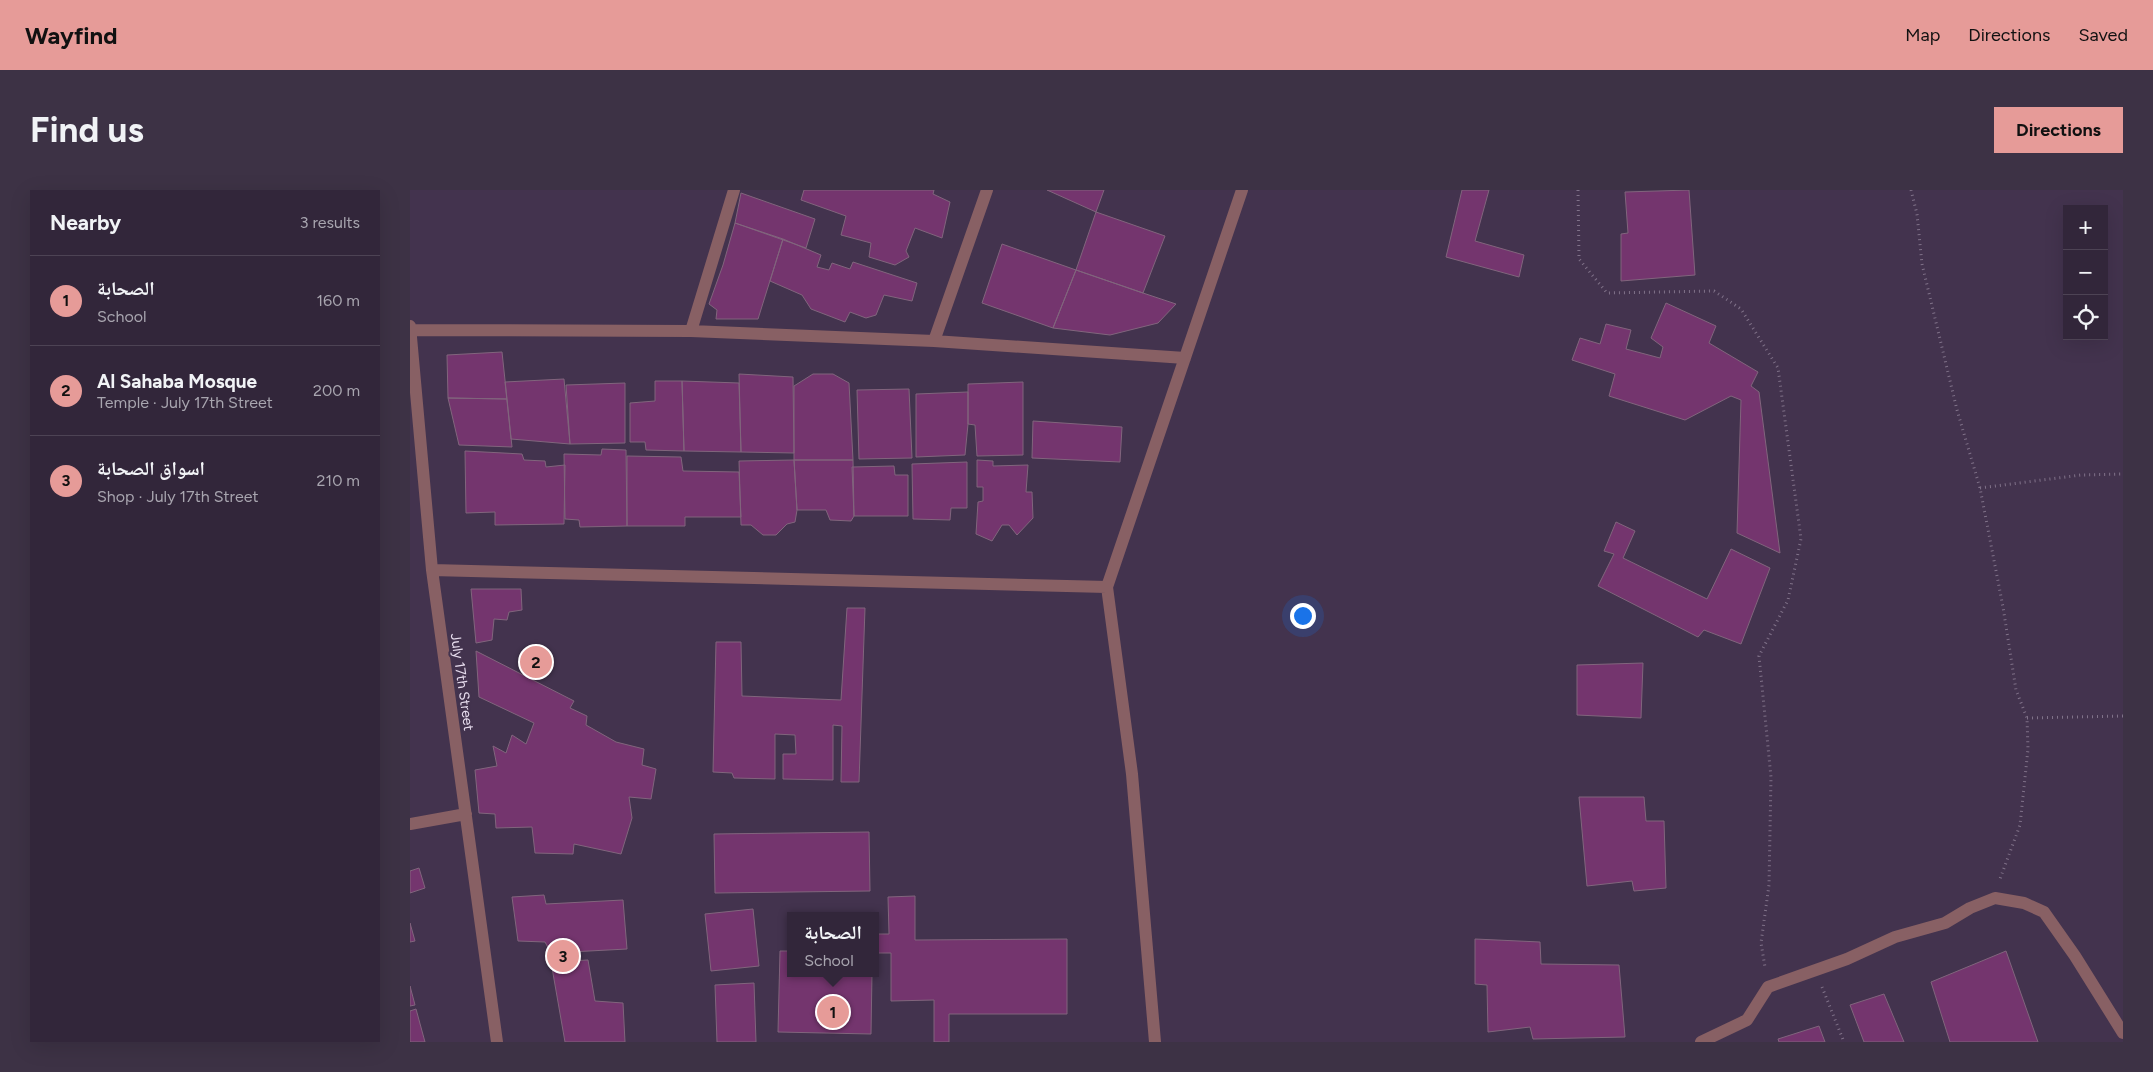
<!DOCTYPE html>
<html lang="en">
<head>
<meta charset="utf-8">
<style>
  :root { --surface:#32263a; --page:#3d3245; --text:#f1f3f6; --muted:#a8a5af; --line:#4d4354; --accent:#e69b98 }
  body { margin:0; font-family:Figtree,"Noto Naskh Arabic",sans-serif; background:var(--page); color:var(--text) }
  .controls { position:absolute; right:15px; top:15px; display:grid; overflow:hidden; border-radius:0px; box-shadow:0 5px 20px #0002 }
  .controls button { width:45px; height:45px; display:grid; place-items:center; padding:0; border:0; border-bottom:1px solid var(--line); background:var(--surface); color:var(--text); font:25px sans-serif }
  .you { position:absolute; left:892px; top:425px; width:18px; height:18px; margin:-12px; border:4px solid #fff; border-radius:50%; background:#1a73e8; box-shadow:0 0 0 8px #1a73e833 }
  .badge { display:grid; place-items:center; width:32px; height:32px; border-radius:50%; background:var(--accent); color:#111; font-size:16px; font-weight:700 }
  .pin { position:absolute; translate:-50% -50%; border:2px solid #fff; box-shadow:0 1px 5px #0006 }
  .popup { position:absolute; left:377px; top:722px; width:92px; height:65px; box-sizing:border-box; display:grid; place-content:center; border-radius:0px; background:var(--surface); filter:drop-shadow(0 1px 4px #0005); font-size:16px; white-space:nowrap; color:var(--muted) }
  .popup b { font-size:19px; color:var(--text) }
  .popup::after { content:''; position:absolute; left:50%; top:100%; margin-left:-10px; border:10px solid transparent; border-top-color:var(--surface) }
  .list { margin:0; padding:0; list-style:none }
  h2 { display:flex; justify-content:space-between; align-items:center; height:65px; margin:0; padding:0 20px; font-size:21px }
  h2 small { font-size:16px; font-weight:400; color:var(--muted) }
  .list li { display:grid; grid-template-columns:32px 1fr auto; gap:15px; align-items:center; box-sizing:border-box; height:90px; padding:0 20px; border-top:1px solid var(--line) }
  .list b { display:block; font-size:19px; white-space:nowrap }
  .list p { margin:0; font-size:16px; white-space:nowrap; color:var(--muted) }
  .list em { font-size:16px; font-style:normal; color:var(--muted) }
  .icon { flex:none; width:28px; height:28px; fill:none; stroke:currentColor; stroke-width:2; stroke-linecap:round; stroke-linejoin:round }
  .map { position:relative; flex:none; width:1713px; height:852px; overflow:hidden; border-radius:0px }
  header { display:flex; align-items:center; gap:30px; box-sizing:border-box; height:70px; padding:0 25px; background:var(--accent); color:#111 }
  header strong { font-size:24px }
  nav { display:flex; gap:28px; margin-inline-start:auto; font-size:18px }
  .intro { display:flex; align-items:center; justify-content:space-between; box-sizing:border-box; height:120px; padding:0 30px }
  h1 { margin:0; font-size:35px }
  .button { padding:12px 22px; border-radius:0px; background:var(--accent); color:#111; font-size:18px; font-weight:700 }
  main { display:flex; gap:30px; padding:0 30px }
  aside { flex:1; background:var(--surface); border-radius:0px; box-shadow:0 5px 20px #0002 }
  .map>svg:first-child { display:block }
  .building { fill:#74356e; stroke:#81657d }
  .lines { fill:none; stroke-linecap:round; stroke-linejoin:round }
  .path { stroke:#807289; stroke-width:3; stroke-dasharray:1 4; stroke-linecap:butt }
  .minor { stroke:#886064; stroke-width:12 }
  .labels { text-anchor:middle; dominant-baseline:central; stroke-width:4.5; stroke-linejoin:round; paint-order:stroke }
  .street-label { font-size:14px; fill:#e8deef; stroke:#43334e }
</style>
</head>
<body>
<header>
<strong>Wayfind</strong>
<nav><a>Map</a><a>Directions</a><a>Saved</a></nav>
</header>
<div class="intro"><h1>Find us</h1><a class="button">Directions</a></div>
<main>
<aside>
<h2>Nearby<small>3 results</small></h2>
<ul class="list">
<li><span class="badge">1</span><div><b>الصحابة</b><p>School</p></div><em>160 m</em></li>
<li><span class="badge">2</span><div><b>Al Sahaba Mosque</b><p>Temple · July 17th Street</p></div><em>200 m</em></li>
<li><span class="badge">3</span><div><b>اسواق الصحابة</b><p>Shop · July 17th Street</p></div><em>210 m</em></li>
</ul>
</aside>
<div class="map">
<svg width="1713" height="852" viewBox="0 0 1713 852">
  <rect width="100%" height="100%" fill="#43334e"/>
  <path class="building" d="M394 0H524L523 4 540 12 532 48 505 38 496 61 499 67 485 75 459 67 461 53 431 45 436 26 391 10Z
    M637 0H694L686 22Z
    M1052 0H1079L1065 51 1114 65 1109 87 1036 67Z
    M1279 0 1285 85 1211 91V44L1218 43 1215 2Z
    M331 3 405 29 396 58 325 33Z
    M686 22 755 46 733 103 666 80Z
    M325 33 373 49 348 129H306L307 120 299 114 313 75Z
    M373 49 411 65 407 77 419 80 422 73 440 79 443 72 507 93 502 111 474 105 466 125 456 128 440 122 435 132 401 119 392 105 360 91Z
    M592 54 666 80 643 138 572 113Z
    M666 80 733 103 766 114 748 133 700 145 643 138Z
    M1256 113 1306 136 1299 153 1348 182 1341 196 1349 202 1370 363 1327 343 1331 210 1321 206 1275 230 1199 206 1205 184 1162 170 1170 148 1190 154 1196 134 1221 140 1216 159 1250 168 1253 157 1241 148Z
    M92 162 97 209 38 208 37 165Z
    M329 184 383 187 384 263 331 262Z
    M403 184H423L439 193 443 270H384V196Z
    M154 189 160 254 101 249 95 192Z
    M245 191H272L274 261 236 260 235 252H220V213L245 211Z
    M272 191 329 193 331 262 274 261Z
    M613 192V265L567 266 565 235 558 234V194Z
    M215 193V253L160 254 156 195Z
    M499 199 502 268 449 269 447 200Z
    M558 202V234L555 265 506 267V204Z
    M38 208 97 209 102 257 49 255Z
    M623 231 712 237 710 272 622 268Z
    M192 259 216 260 217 336 170 337 169 330 155 329 154 264 191 265Z
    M55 261 112 264 114 270 135 271 136 277 155 275 154 334 85 335V322L56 323Z
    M217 266 271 267 273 281 329 282 331 327H275V336H217Z
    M384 270H443L444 326 441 331 420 330 416 320H387Z
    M384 270 387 320 385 332 377 334 366 345H353L341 335H331L329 271Z
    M567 270 583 271V276L618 275 616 302H622L623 328 607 345 599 335H592L582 351 566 344 568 312 573 311V297H567Z
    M557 272V318H541L540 330 503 329 502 274Z
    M484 276 485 285H498V326H444L442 277Z
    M1206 332 1225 341 1213 368 1297 409 1321 359 1360 378 1331 454 1294 440 1288 447 1188 396 1204 364 1194 361Z
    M61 399H111L112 420 99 422 97 430 84 429 82 450 66 453Z
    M437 418H455L449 592H431L432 536 423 535V590L373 589V564H386L385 545 365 544V589L324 588 322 583 303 582 306 452H331L332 506 431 510Z
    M66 461 164 511 160 518 177 526 176 535 206 552 234 559 232 575 246 579 241 609 219 607 222 628 211 664 164 654 163 664 125 663 122 637 86 638 85 624 69 623 65 580 87 576 83 556 96 563 102 545 116 554 124 533 69 507Z
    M1233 473 1231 528 1167 525V475Z
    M1169 607H1234L1236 631H1254L1256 698 1224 701 1222 691 1177 696Z
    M459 642 460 701 305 703 304 644Z
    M9 678 15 698 0 703V681Z
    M134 705 136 714 213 710 217 759 141 763 135 752 108 751 102 707Z
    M505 706V750L657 749V824H539V852H524V810L481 811V763H466V744H479L478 707Z
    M343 719 349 776 301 781 295 724Z
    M0 733 5 751 0 752Z
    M1065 749 1130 752 1131 774 1209 775 1215 847 1123 849 1120 837 1078 842 1077 795 1065 794Z
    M370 761H380V783H462L461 844 368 842Z
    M1596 761 1628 852H1540L1521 792Z
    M178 770 185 811 213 813 215 852H155L141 772Z
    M344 793 346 852H307L305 795Z
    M0 796 5 815 0 816Z
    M1474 804 1494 852H1454L1440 815Z
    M6 819 15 852H0V821Z
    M1409 836 1415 852H1369L1368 849Z"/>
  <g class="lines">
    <path class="path" d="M1168 0 1169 69 1197 103 1304 101 1331 119 1368 178 1391 349 1378 410 1349 466 1361 587 1359 695 1351 753 1355 777
      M1501 0 1507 24 1512 74 1547 220 1570 298 1593 417 1606 500 1617 528 1618 559 1610 635 1590 689
      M1570 298 1671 285 1713 284
      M1617 528 1713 526
      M1412 797 1434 852"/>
    <path class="minor" d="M0 136 22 380 87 852
      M1 140 281 141 524 151 775 168
      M281 141 324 0
      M524 151 577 0
      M22 380 697 397
      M0 634 56 624
      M745 852 722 584 697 397 832 0
      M1291 852 1337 830 1358 797 1437 769 1485 747 1535 733 1560 718 1585 708 1614 713 1634 722 1665 766 1713 843"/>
  </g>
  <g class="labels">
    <g class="street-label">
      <text transform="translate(52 492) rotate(82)">July 17th Street</text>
    </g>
  </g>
</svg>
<div class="controls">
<button>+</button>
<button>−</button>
<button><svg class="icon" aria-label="locate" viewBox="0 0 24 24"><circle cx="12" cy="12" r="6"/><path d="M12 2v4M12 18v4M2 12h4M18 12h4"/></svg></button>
</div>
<div class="you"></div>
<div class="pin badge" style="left:423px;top:822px">1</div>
<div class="popup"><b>الصحابة</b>School</div>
<div class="pin badge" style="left:126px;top:472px">2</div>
<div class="pin badge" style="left:153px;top:766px">3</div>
</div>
</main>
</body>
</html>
